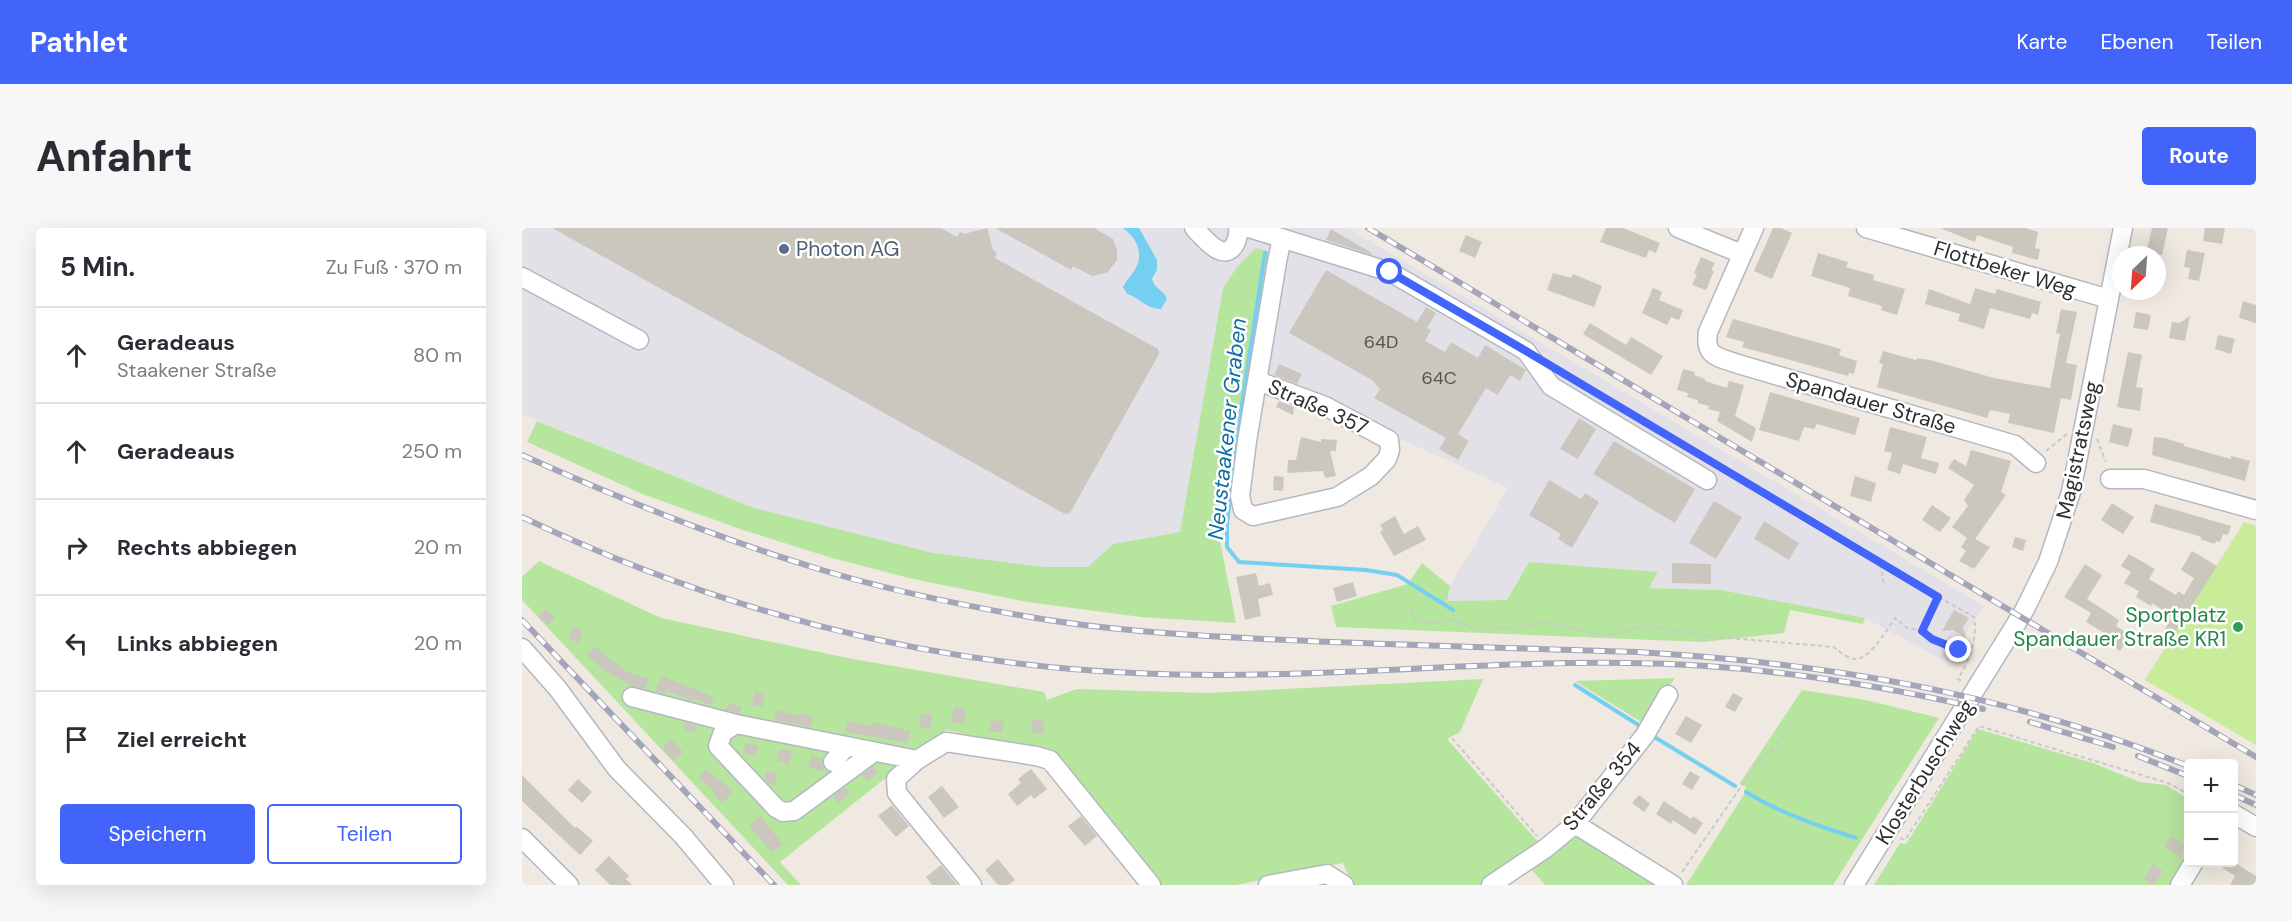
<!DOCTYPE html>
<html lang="de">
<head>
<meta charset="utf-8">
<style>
  :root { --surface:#fff; --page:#f7f7f7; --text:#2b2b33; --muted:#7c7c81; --line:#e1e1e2; --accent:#4264fb }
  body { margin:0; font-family:"DM Sans",sans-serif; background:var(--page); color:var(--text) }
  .controls { position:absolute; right:18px; bottom:18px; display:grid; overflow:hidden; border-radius:6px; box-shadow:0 6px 24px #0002 }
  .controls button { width:54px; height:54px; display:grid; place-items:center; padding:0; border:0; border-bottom:2px solid var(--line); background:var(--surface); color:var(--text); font:30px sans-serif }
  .compass { position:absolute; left:1590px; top:18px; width:54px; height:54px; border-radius:50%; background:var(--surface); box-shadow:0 6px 24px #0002; rotate:205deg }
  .stop { position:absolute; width:18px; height:18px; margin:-14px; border:4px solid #4264fb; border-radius:50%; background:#fff }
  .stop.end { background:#4264fb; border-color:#fff; box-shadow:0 2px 6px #0008 }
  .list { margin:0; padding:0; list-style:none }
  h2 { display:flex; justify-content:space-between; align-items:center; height:78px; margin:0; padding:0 24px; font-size:26px }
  h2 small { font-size:20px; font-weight:400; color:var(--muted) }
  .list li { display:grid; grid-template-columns:39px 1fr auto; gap:18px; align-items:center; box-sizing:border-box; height:96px; padding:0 24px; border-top:2px solid var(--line) }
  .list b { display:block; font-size:22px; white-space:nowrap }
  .list p { margin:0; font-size:20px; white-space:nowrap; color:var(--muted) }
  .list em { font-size:20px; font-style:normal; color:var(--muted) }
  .actions { display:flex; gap:12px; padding:18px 24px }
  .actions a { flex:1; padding:14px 0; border:2px solid var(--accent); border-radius:6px; text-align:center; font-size:21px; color:var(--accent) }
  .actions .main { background:var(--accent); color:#fff }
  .icon { flex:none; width:33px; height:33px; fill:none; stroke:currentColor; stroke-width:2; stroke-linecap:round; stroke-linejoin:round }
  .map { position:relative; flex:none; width:1734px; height:657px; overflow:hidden; border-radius:6px }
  header { display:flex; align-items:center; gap:36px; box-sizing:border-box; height:84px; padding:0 30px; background:var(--accent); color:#fff }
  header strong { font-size:28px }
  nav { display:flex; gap:33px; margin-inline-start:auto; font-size:21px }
  .intro { display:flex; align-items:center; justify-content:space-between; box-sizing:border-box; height:144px; padding:0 36px }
  h1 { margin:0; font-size:42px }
  .button { padding:15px 27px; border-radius:6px; background:var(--accent); color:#fff; font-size:21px; font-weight:700 }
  main { display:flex; gap:36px; padding:0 36px }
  aside { flex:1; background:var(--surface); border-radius:6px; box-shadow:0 6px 24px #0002 }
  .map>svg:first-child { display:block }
  .industrial { fill:#e3e1e8 }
  .green { fill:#b6e59e }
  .pitch { fill:#c9ec9a }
  .water { fill:#75cff0 }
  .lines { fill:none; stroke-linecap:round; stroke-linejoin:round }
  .stream { stroke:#75cff0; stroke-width:4 }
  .building { fill:#cbc7bf }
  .minor-casing { stroke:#b4b7c1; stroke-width:21 }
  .path { stroke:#c9c9c9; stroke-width:2; stroke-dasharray:4.5 3; stroke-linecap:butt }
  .minor { stroke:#fff; stroke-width:18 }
  .rail-casing { stroke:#a3a6b8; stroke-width:6 }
  .rail { stroke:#fff; stroke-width:4; stroke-dasharray:11; stroke-linecap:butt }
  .route { stroke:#4264fb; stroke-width:8 }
  .service-dot { fill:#5c6f8a; stroke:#fff; stroke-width:2 }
  .leisure-dot { fill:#2e9e5b; stroke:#fff; stroke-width:2 }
  .labels { text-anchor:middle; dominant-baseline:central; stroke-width:5; stroke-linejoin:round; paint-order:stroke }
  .number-label { font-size:18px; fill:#555452 }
  .service-label { font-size:21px; fill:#4e5e75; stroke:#fff; text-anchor:start }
  .street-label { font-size:21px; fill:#2e2e2e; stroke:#fff }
  .leisure-label { font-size:21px; fill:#27864d; stroke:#fff; text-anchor:end }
  .water-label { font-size:22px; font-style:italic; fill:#0d6fa3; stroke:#fff }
</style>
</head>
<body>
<header>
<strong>Pathlet</strong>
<nav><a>Karte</a><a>Ebenen</a><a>Teilen</a></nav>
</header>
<div class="intro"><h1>Anfahrt</h1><a class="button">Route</a></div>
<main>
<aside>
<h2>5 Min.<small>Zu Fuß · 370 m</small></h2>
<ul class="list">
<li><svg class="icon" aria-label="ahead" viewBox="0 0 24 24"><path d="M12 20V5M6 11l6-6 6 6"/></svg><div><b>Geradeaus</b><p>Staakener Straße</p></div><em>80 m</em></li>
<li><svg class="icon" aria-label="ahead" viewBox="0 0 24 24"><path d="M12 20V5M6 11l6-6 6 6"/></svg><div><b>Geradeaus</b></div><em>250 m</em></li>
<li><svg class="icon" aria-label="right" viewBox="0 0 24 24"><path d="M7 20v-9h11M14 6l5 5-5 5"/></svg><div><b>Rechts abbiegen</b></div><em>20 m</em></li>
<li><svg class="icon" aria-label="left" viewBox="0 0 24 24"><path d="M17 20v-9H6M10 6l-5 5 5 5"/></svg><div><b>Links abbiegen</b></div><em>20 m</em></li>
<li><svg class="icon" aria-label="arrive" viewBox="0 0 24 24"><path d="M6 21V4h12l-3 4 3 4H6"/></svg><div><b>Ziel erreicht</b></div></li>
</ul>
<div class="actions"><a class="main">Speichern</a><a>Teilen</a></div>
</aside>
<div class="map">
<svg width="1734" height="657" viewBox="0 0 1734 657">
  <rect width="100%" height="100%" fill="#efe9e1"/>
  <path class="industrial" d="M0 0H826L1462 378 1425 434 1343 390 1199 362 1127 360 1135 344 1007 334 985 372 924 373 928 358 986 260 724 140 749 25 701 60 658 304 591 316 566 339H522L411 325 232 280 0 186Z"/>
  <path class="green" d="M734 20 749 24 694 292 714 395 619 389 505 374 387 350 310 330 221 302 123 267 5 214 15 193 232 280 411 325 522 339H566L591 316 658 304 701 60 715 39Z
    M17 333 139 390 325 430 522 464 525 472 555 461 685 465 961 451 938 504 925 511 1018 616 958 657H831L821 635 714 657H638L533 525 424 502 258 634 279 657H266L0 372V349Z
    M1007 334 1136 344 1127 360 1199 362 1343 390 1341 396 1268 382 1262 405 1181 414 814 399 809 378 886 356 900 335 928 358 925 373 985 372Z
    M1153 450 1121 495 1053 453Z
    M1280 462 1344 472 1417 490 1311 657H1164L1223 565 1222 563 1224 559 1218 555Z
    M1456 501 1571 535 1618 554 1644 557 1666 571V634L1681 635 1667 657H1352L1378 615 1384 616Z
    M1071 594 1152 648 1146 657H1023L1010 642Z"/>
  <path class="pitch" d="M1722 294 1734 298V517L1623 452Z"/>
  <path class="water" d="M601 0H617L635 32V42L630 51C632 61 642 62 645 71L639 81C624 81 617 69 605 66L601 59C604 53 608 49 612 43 623 26 615 10 601 0Z"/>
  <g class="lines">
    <path class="stream" d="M743 25 719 182 705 296V319L717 334 844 342 875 347 931 382
      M1053 457 1118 498
      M1134 510 1213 558
      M1224 564C1258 585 1296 598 1334 610"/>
  </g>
  <path class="building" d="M30 0H419L435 9 438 4 442 6 465 0 471 22 475 24 473 30 636 121 637 126 548 285 543 286Z
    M473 0H572L591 11 595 22V32L585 45 570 48 551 38 549 42Z
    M1084 0H1101L1138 15 1134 25 1127 22 1124 30 1078 14Z
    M1251 0H1259L1270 5 1250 51 1232 43Z
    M1418 0H1504L1516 4 1513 20 1518 21 1516 32 1490 25 1491 19 1455 7 1453 14Z
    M1630 0H1646L1640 27H1624Z
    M1683 0H1703L1700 16 1681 13Z
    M809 1 850 25V27L804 12Z
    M944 7 960 14 953 30 937 23Z
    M1665 22 1683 25 1677 53 1666 51 1668 40 1662 39Z
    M1296 25 1326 34 1324 39 1352 47 1351 52 1383 61 1375 87 1359 82 1360 78 1326 68 1328 60 1289 48Z
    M1179 29 1193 35 1189 42 1192 43 1184 62 1170 57 1175 46 1172 45Z
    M804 42 895 94 904 79 914 85 905 100 909 102 903 113 923 124 929 114 956 130 963 117 1004 142 998 153 988 147 976 167 964 160 936 206 947 213 936 232 917 221 924 210 852 170 858 161 850 152 767 105Z
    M1031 45 1049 50 1051 46 1080 58 1072 79 1025 62Z
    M1131 60 1140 64 1137 72 1161 82 1157 92 1149 89 1145 97 1120 85Z
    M1453 60 1473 66 1475 61 1519 74 1516 87 1510 85 1508 91 1468 80 1462 101 1436 93 1438 86 1403 76 1407 61 1448 76Z
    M1721 73 1734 77V95L1717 90Z
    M1539 81 1555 84 1544 135 1555 137 1549 172 1539 170 1532 205 1486 195 1488 186 1468 182 1465 190 1355 159 1361 136 1357 135 1361 123 1394 132 1395 130 1408 132 1472 150 1528 160 1538 106 1534 105Z
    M1614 84 1629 87 1626 102 1611 100Z
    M1668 88 1663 113 1647 110 1650 94 1658 95Z
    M1211 91 1319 121 1317 127 1335 133 1332 146 1327 145 1326 148 1220 119 1222 114 1204 109Z
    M1068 95 1104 117 1109 109 1141 128 1129 147 1061 106Z
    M1696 107 1713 111 1709 126 1693 121Z
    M1606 124 1620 127 1614 159 1621 160 1618 183 1595 179Z
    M757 136 780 146 775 156 752 147Z
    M1161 141 1173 144 1172 147 1183 151V153L1205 160 1207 153 1222 157 1213 188 1234 200 1230 214 1195 193 1198 184 1186 181 1187 178 1176 175V172L1165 169 1166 165 1155 162Z
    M1248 164 1338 190 1333 207 1295 196 1292 201 1282 199 1277 213 1237 202Z
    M757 173 772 179 771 187 754 179Z
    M1057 190 1074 201 1056 231 1038 221Z
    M1591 196 1611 201 1606 219 1587 214Z
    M1368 199 1405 209 1399 230 1417 235 1414 246 1381 236 1378 246 1365 242 1370 225 1362 223Z
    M779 209 799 214V211L815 212 814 223H808L814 248 803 250 801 243 765 245 766 232H774Z
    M1632 209 1642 210 1662 216V218L1709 231V228L1728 233 1723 253 1630 227Z
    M1092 213 1173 261 1153 295 1071 246Z
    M1449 222 1489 233 1479 264 1484 267 1453 311 1468 319 1452 341 1437 333 1444 323 1439 319 1445 310 1430 299 1446 278 1442 272 1452 257 1426 240 1432 231 1444 238Z
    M752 248 762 249 761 263 751 262Z
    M1333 248 1354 255 1349 274 1328 268Z
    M1027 252 1059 271 1063 265 1077 274 1050 320 1036 311 1039 306 1007 287Z
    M1192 273 1220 289 1194 331 1167 315Z
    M1590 275 1612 289 1601 306 1579 292Z
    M1633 276 1709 298 1706 307 1701 306 1698 314 1694 313 1693 316 1678 311 1680 309 1628 294Z
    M1410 277 1429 290 1418 304 1400 292Z
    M873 288 882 306 896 298 904 312 872 328 858 304 861 302 858 297Z
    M1242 293 1277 315 1267 332 1232 311Z
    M1493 309 1504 312 1501 323 1490 319Z
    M1670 323 1695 338 1652 406 1643 401 1650 389 1630 375 1629 378 1614 369 1617 363 1602 355 1609 344 1599 338 1607 326 1633 341 1627 351 1654 367 1656 363 1662 367 1672 350 1659 342Z
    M1150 335 1189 336V356L1150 355Z
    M1563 336 1580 347 1565 371 1597 392 1594 398 1608 407 1598 423 1583 414 1587 408 1564 394 1569 385 1542 369Z
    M734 345 737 358 748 355 751 367 736 371 739 388 723 392 714 349Z
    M831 354 835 368 815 374 811 360Z
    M23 381 33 389 27 397 16 389Z
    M1432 382 1447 390 1441 399 1444 410 1431 402 1420 403Z
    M51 398 61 403 57 415 46 410Z
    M73 418 90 433 103 440 101 442 127 451 123 461 109 458 79 440 65 427Z
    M140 447 150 452 192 469 188 477 171 470 170 473 145 463 144 466 133 463Z
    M233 464 243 466 240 479 229 477Z
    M1211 465 1221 470 1213 484 1203 479Z
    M207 475 220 479 218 485 204 482Z
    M432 479 444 481 442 496 429 494Z
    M254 482 278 488V485L291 488 289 499 252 492Z
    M399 485 410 486 408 501 397 499Z
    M1164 488 1180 497 1169 515 1153 506Z
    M469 492 482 494 480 505 467 503Z
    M510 492H522L521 506 509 505Z
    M325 493 350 498 351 494 388 503 386 515 323 504Z
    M163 494 175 498 173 505 161 501Z
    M149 511 161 524 152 533 142 522V518Z
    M224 515 236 518 233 528 221 525Z
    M257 521 270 523 267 536 255 533Z
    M289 528 300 531 302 544 286 539Z
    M351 538 356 544 345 553 340 547Z
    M184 541 211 563 201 575 191 567 193 564 176 549Z
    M509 541 525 561 512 571 509 567 495 578 486 566 499 555 496 551Z
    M244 543 255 545 253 558 247 556 242 551Z
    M1168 543 1178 549 1170 562 1160 556Z
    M0 547 53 600 54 598 71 613 58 627 0 573Z
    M56 551 70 564 60 575 46 562Z
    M420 558 437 579 422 590 406 569Z
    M323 559 328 566 316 575 311 568Z
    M1117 567 1128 576 1122 584 1110 575Z
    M1142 573 1169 591 1171 588 1181 595 1173 607 1151 592 1149 596 1134 586Z
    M370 577 387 598 374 609 356 588Z
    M238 588 261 616 250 624 227 598Z
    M559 588 575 608 563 618 546 598Z
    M1648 608 1664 618 1658 629 1643 619Z
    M87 628 107 648 104 651 110 657H88L73 642Z
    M476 631 493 652 486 657H476L463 642Z
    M1692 634H1712L1734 648V657H1708L1713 648Z
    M1631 636 1641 643 1632 657 1621 652Z
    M419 637 420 638 435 657H410L404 649Z"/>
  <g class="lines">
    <defs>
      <path id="minor" d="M672 0C682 10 703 38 714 14 716 9 717 6 716 0
        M727 0 868 44 1004 123 1029 158 1185 252
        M1156 0 1220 26
        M1232 0 1186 104C1182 129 1196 129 1216 136L1493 217 1514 235
        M1344 0 1587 71
        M0 49 117 112
        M736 153 803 178 867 212 868 222 865 231 849 248 815 269 731 288 721 282 718 268 725 213 755 34 760 10
        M1588 251H1622L1734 282
        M0 420 36 461 95 541 161 608 202 657
        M110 469 214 496 395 532
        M214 496 201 504 196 518 254 580 261 584 272 583 352 524
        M311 534 324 519
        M1712 586 1734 599
        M1053 596 1151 657
        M0 610 47 657
        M450 657 375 565 374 551 395 532 424 514 514 528 528 532 629 657
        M746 657 805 646 822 657
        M969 657 1024 620 1053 596 1123 507 1146 467
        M1332 657 1502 383 1526 334 1549 264 1601 0
        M1658 657 1672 634"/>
    </defs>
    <use href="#minor" class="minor-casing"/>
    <path class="path" d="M1037 143 1358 335 1362 357
      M1575 211 1584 234
      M1524 223 1545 206
      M1358 336 1452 389C1456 410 1447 433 1436 451L1441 454
      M1416 369 1400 403C1414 415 1432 418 1447 429
      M889 382 891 389 896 393 910 395 930 392 957 402 1006 398 1023 394 1070 405 1086 407 1124 398 1196 409 1312 419C1318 424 1324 430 1333 431 1348 432 1365 401 1373 390L1385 400 1400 403
      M930 510 1015 608
      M1378 610 1383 612 1457 498 1646 555 1666 566
      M1160 644 1236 534 1253 520 1280 483
      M1366 654 1370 657"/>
    <use href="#minor" class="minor"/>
    <defs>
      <path id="rail" d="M846 0 1734 529
        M0 227C98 271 197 311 300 342 366 362 434 376 502 388 580 402 662 407 742 411 866 417 990 420 1115 424 1308 435 1486 466 1666 538
        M0 289C192 381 399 436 612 445 777 453 941 433 1106 435 1226 436 1345 454 1461 481
        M0 392 252 657
        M1508 494 1591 519
        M1616 528 1666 548
        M1712 557 1734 567
        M1712 567 1734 577"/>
    </defs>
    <use href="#rail" class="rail-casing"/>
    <use href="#rail" class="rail"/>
  </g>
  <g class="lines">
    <path class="route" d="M868 44 1004 123 1416 369 1400 403 1410 411 1437 422"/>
  </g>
  <circle class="service-dot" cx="262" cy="21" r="6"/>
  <circle class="leisure-dot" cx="1716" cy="399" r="6"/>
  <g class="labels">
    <g class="number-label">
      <text x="859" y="114">64D</text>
      <text x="917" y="150">64C</text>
    </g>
    <g class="service-label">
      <text x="274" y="21">Photon AG</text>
    </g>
    <g class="street-label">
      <text transform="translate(1483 41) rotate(17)">Flottbeker Weg</text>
      <text transform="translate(1349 175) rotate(16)">Spandauer Straße</text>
      <text transform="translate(796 179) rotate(24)">Straße 357</text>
      <text transform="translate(1556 222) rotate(-78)">Magistratsweg</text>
      <text transform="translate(1403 544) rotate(-58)">Klosterbuschweg</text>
      <text transform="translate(1080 558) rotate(-50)">Straße 354</text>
    </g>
    <g class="leisure-label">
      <text x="1704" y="387">Sportplatz<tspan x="1704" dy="24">Spandauer Straße KR1</tspan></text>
    </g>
    <g class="water-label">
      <text transform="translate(705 201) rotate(-84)">Neustaakener Graben</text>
    </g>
  </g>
</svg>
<div class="controls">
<button>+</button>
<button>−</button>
</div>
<svg class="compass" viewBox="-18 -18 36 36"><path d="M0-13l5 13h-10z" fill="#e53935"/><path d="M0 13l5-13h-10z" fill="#7c7c81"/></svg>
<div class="stop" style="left:868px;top:44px"></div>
<div class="stop end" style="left:1437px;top:422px"></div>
</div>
</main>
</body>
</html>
